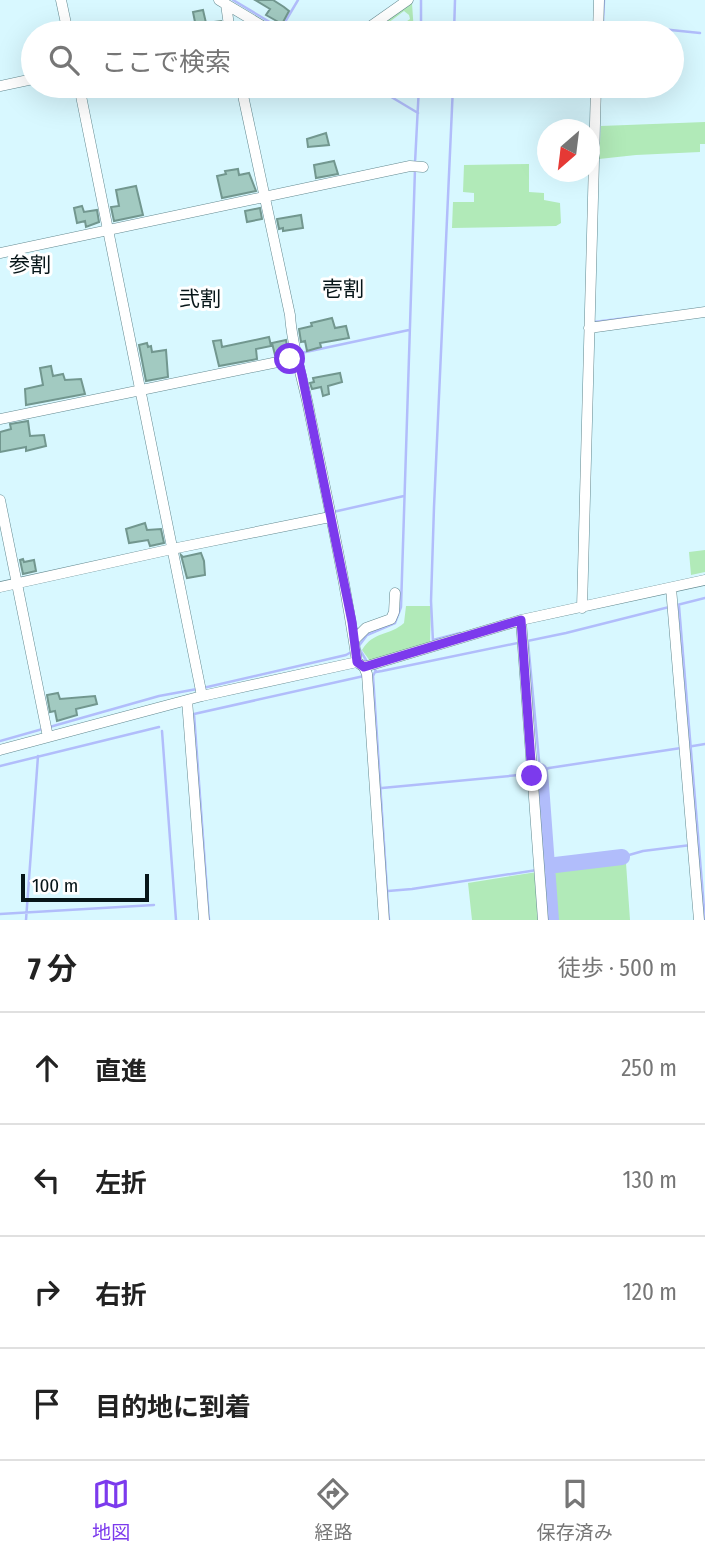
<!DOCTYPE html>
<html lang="ja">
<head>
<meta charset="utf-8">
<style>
  :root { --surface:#fff; --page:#f6f6f6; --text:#222; --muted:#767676; --line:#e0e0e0; --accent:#7c3aed }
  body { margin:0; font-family:"Fira Sans Condensed","Noto Sans JP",sans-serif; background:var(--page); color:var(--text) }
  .compass { position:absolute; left:537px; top:119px; width:63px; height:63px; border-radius:50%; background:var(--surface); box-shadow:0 7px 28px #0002; rotate:208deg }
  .scale { position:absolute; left:21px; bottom:18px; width:128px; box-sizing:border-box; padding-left:7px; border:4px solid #071619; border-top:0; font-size:19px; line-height:24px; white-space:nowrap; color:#071619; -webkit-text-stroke:5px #fff; paint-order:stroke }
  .stop { position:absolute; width:21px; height:21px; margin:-16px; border:5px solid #7c3aed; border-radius:50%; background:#fff }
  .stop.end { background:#7c3aed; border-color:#fff; box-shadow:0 2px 7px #0008 }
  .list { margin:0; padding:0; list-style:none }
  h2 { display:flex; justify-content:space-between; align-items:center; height:91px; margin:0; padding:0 28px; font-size:30px }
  h2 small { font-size:23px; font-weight:400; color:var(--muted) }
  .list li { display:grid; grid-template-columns:46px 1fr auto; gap:21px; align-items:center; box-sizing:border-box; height:112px; padding:0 28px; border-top:2px solid var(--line) }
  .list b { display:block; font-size:26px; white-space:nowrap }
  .list em { font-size:23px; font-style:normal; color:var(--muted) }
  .icon { flex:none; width:38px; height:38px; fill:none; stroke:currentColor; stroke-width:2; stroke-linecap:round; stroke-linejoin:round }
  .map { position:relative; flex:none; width:705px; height:920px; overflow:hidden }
  .search { position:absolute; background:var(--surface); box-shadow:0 7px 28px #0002; left:21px; right:21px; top:21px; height:77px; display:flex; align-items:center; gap:18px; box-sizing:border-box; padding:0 24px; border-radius:38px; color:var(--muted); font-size:26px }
  .sheet { height:539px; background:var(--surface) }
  nav { display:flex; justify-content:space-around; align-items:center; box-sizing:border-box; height:98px; border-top:2px solid var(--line); background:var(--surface); font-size:19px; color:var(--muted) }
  nav a { display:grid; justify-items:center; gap:4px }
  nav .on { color:var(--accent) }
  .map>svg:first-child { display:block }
  .green { fill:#b1eab8 }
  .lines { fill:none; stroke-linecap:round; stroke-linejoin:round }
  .stream { stroke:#b1bdfb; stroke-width:2.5 }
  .river { stroke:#b1bdfb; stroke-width:16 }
  .building { fill:#a2cac1; stroke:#72978f; stroke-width:2 }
  .minor-casing { stroke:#638990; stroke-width:11 }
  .minor { stroke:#fff; stroke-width:10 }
  .route { stroke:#7c3aed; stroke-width:9 }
  .labels { text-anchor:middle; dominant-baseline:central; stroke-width:6; stroke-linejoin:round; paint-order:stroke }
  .neighbourhood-label { font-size:21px; fill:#071619; stroke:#fff }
</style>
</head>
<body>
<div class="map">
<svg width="705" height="920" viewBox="0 0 705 920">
  <rect width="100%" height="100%" fill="#d8f8ff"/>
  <path class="green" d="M412 3 414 33H390L410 19 409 15 404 11 380 29 381 33H377L376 27Z
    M705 122V144H700V152L636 155 599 159 601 126Z
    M529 164V192L544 193V200L560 203 561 223 556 226 452 228 453 202H474V193L463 192 464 165Z
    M705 550V572L691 575 689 552Z
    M406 606H431L430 643 370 661 362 650C373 631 390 636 404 623Z
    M626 863 630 920H556L552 879 555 873 560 870Z
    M537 872 541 920H472L468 883Z"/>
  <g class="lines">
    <path class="stream" d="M233 0 288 33
      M603 23 700 33
      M603 23 604 0
      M282 27 298 0
      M421 33V0
      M454 33 455 0
      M373 86 418 113
      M415 163 419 86
      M594 322 642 316
      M301 353 409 330
      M333 512 404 496
      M679 606 705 920
      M433 640 460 633
      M433 642 431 601 434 507 453 86
      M528 642 540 771
      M358 647 367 635 395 623 401 607 415 169
      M360 650 366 660
      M375 669 376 672 382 671 566 633 705 598
      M375 672 373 676 389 920
      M203 688 346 655 353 651
      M162 731 176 920
      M0 741 159 696 197 689
      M687 747 705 744
      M0 766 159 727
      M536 773 549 768 681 748
      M382 788 530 774
      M622 857 643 851 691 845
      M388 891 412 889 537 870
      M0 914 154 905
      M26 920 38 756
      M209 920 194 714 364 676"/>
    <path class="river" d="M540 771 551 920
      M547 866 622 857"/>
  </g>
  <path class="building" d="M255 0H273L284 7 289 11 282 24 266 15 270 9Z
    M203 10 206 23 221 21 223 33H210V31L196 33H157L156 30 195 22 193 12Z
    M326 133 329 145 308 147 307 139Z
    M334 161 338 174 316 178 314 165Z
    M238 169 239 175 249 173 256 191 222 198 217 176 226 174 225 171Z
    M136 186 143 215 114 221 111 207 119 206 116 190Z
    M82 206 84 212 97 210 99 222 86 227 85 221 77 223 74 208Z
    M260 208 262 219 247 222 245 211Z
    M301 215 303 228 283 231V228L279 229 277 219Z
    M332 318 335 328 346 326 349 338 320 343 321 347 307 351 305 341 301 342 299 329 312 326 311 323Z
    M269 337 271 346 256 349 257 359 219 366 213 341 221 340 222 347Z
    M286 340 288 352 275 355 272 343Z
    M147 343 148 347 151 346 152 352 166 350 168 377 146 381 139 345Z
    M51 366 53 376 63 374 65 380 81 379 85 394 26 405 25 389 43 385 40 368Z
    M340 373 342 382 328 386 329 394 323 396 321 387 312 389 310 383 314 382 313 378Z
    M28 421 30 436 44 435 46 446 26 451V447L0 452V432L11 429 10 424Z
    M145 523 147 530 161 529 164 543 150 546 148 540 129 543 126 529Z
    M201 553 204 561 205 575 187 578 181 555 183 557Z
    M23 559 24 562 34 560 36 571 23 574 20 560Z
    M58 693 60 699 95 696 97 704 76 709 77 715 57 721 55 711 50 712 47 695Z"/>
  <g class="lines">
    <defs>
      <path id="minor" d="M61 0 68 33
        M219 0 274 33
        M226 4 230 33
        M361 33 408 0
        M598 33 599 0
        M0 86 33 79
        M79 86 202 696
        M241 86 290 315C292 349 304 382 310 415 327 497 345 579 357 662L364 667 367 674 384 920
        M0 253 410 166 423 167
        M589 328 705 312
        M0 419 297 358
        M0 500 48 737
        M0 587 172 549 330 517
        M671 588 699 920
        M582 608 596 86
        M521 620 543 920
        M354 640 366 628 391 619 394 612 395 593
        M364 667 521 620 705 580
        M187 700 204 920
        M0 750 202 696 357 662"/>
    </defs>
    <use href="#minor" class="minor-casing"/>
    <use href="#minor" class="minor"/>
  </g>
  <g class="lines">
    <path class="route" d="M290 359 298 358 302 375 352 622 357 662 364 667 521 620 532 776"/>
  </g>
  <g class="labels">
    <g class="neighbourhood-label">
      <text x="30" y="265">参割</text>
      <text x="343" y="289">壱割</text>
      <text x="200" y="299">弐割</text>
    </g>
  </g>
</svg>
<svg class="compass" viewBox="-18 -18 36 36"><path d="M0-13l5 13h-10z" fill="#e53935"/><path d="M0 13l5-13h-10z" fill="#767676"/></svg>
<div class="scale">100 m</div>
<div class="stop" style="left:290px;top:359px"></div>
<div class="stop end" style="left:532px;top:776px"></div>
<div class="search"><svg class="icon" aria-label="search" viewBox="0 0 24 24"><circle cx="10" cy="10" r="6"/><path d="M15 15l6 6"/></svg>ここで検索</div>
</div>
<section class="sheet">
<h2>7 分<small>徒歩 · 500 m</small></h2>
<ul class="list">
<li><svg class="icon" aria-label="ahead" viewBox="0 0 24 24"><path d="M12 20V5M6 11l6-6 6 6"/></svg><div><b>直進</b></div><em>250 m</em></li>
<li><svg class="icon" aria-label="left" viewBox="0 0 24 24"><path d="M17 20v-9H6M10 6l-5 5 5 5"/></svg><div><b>左折</b></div><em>130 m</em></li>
<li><svg class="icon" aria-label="right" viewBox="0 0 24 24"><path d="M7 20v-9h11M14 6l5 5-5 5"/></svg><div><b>右折</b></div><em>120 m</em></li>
<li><svg class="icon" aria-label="arrive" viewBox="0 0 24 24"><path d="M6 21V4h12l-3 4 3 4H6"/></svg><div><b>目的地に到着</b></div></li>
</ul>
</section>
<nav>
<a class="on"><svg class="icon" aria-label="map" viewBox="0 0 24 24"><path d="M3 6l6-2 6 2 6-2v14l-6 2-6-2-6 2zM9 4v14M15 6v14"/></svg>地図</a>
<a><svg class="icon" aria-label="directions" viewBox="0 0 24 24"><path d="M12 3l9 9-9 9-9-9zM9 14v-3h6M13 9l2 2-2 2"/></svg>経路</a>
<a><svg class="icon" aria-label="saved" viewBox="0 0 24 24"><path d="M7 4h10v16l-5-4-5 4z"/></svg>保存済み</a>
</nav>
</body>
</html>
